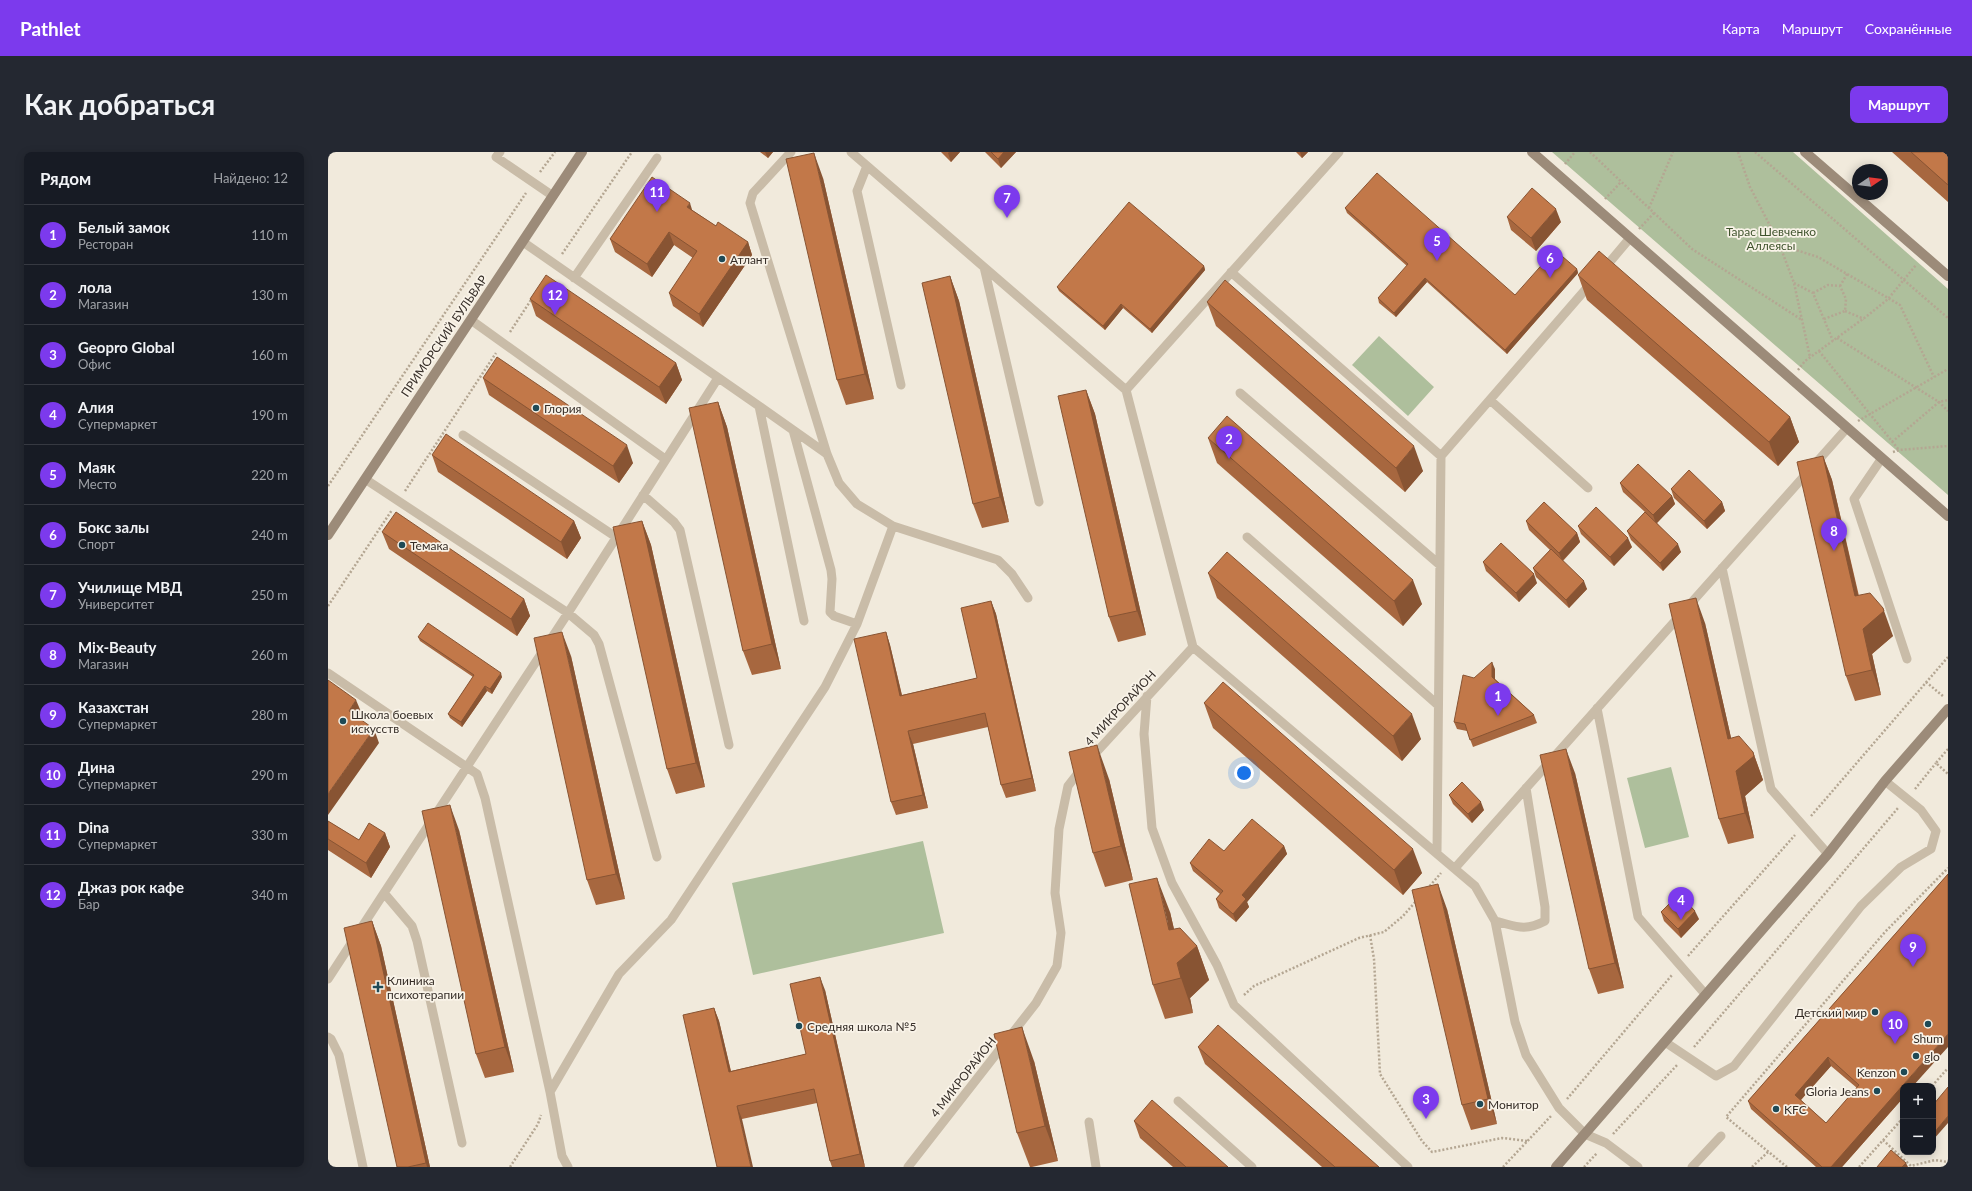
<!DOCTYPE html>
<html lang="ru">
<head>
<meta charset="utf-8">
<style>
  :root { --surface:#171b24; --page:#242831; --text:#f1f3f6; --muted:#9ea1a6; --line:#363941; --accent:#7c3aed }
  body { margin:0; font-family:Lato,sans-serif; background:var(--page); color:var(--text) }
  .controls { position:absolute; right:12px; bottom:12px; display:grid; overflow:hidden; border-radius:8px; box-shadow:0 2px 10px #0003 }
  .controls button { width:36px; height:36px; display:grid; place-items:center; padding:0; border:0; border-bottom:1px solid var(--line); background:var(--surface); color:var(--text); font:20px sans-serif }
  .compass { position:absolute; left:1524px; top:12px; width:36px; height:36px; border-radius:50%; background:var(--surface); box-shadow:0 2px 10px #0003; rotate:77deg }
  .you { position:absolute; left:916px; top:621px; width:14px; height:14px; margin:-10px; border:3px solid #fff; border-radius:50%; background:#1a73e8; box-shadow:0 0 0 6px #1a73e833 }
  .badge { display:grid; place-items:center; width:26px; height:26px; border-radius:50%; background:var(--accent); color:#fff; font-size:13px; font-weight:700 }
  .pin { position:absolute; translate:-50% -33px; filter:drop-shadow(0 1px 2px #0008) }
  .pin::after { content:''; position:absolute; top:21px; width:14px; height:12px; background:inherit; clip-path:polygon(0 0,100% 0,50% 100%) }
  .list { margin:0; padding:0; list-style:none }
  h2 { display:flex; justify-content:space-between; align-items:center; height:52px; margin:0; padding:0 16px; font-size:17px }
  h2 small { font-size:13px; font-weight:400; color:var(--muted) }
  .list li { display:grid; grid-template-columns:26px 1fr auto; gap:12px; align-items:center; box-sizing:border-box; height:60px; padding:0 16px; border-top:1px solid var(--line) }
  .list b { display:block; font-size:15px; white-space:nowrap }
  .list p { margin:0; font-size:13px; white-space:nowrap; color:var(--muted) }
  .list em { font-size:13px; font-style:normal; color:var(--muted) }
  .map { position:relative; flex:none; width:1620px; height:1015px; overflow:hidden; border-radius:8px }
  header { display:flex; align-items:center; gap:24px; box-sizing:border-box; height:56px; padding:0 20px; background:var(--accent); color:#fff }
  header strong { font-size:19px }
  nav { display:flex; gap:22px; margin-inline-start:auto; font-size:14px }
  .intro { display:flex; align-items:center; justify-content:space-between; box-sizing:border-box; height:96px; padding:0 24px }
  h1 { margin:0; font-size:28px }
  .button { padding:10px 18px; border-radius:8px; background:var(--accent); color:#fff; font-size:14px; font-weight:700 }
  main { display:flex; gap:24px; padding:0 24px }
  aside { flex:1; background:var(--surface); border-radius:8px; box-shadow:0 2px 10px #0003 }
  .map>svg:first-child { display:block }
  .green { fill:#aebf9c }
  .lines { fill:none; stroke-linecap:round; stroke-linejoin:round }
  .path { stroke:#b4a692; stroke-width:2.5; stroke-dasharray:2 2; stroke-linecap:butt }
  .lane { stroke:#c9bca8; stroke-width:9 }
  .secondary { stroke:#9c8b79; stroke-width:10 }
  .wall { fill:#a7673f; fill-rule:evenodd }
  .shaded-wall { fill:#885433 }
  .building { fill:#c27849; stroke:#885433; fill-rule:evenodd }
  .poi-dot { fill:#1f4a56; stroke:#f9f3e8; stroke-width:1.5 }
  .labels { text-anchor:middle; dominant-baseline:central; stroke-width:3.5; stroke-linejoin:round; paint-order:stroke }
  .park-label { font-size:12px; fill:#3f532d; stroke:#f9f3e8 }
  .poi-label { font-size:12px; fill:#362e28; stroke:#f9f3e8; text-anchor:start }
  .street-label { font-size:12px; fill:#362e28; stroke:#f9f3e8 }
</style>
</head>
<body>
<header>
<strong>Pathlet</strong>
<nav><a>Карта</a><a>Маршрут</a><a>Сохранённые</a></nav>
</header>
<div class="intro"><h1>Как добраться</h1><a class="button">Маршрут</a></div>
<main>
<aside>
<h2>Рядом<small>Найдено: 12</small></h2>
<ul class="list">
<li><span class="badge">1</span><div><b>Белый замок</b><p>Ресторан</p></div><em>110 m</em></li>
<li><span class="badge">2</span><div><b>лола</b><p>Магазин</p></div><em>130 m</em></li>
<li><span class="badge">3</span><div><b>Geopro Global</b><p>Офис</p></div><em>160 m</em></li>
<li><span class="badge">4</span><div><b>Алия</b><p>Супермаркет</p></div><em>190 m</em></li>
<li><span class="badge">5</span><div><b>Маяк</b><p>Место</p></div><em>220 m</em></li>
<li><span class="badge">6</span><div><b>Бокс залы</b><p>Спорт</p></div><em>240 m</em></li>
<li><span class="badge">7</span><div><b>Училище МВД</b><p>Университет</p></div><em>250 m</em></li>
<li><span class="badge">8</span><div><b>Mix-Beauty</b><p>Магазин</p></div><em>260 m</em></li>
<li><span class="badge">9</span><div><b>Казахстан</b><p>Супермаркет</p></div><em>280 m</em></li>
<li><span class="badge">10</span><div><b>Дина</b><p>Супермаркет</p></div><em>290 m</em></li>
<li><span class="badge">11</span><div><b>Dina</b><p>Супермаркет</p></div><em>330 m</em></li>
<li><span class="badge">12</span><div><b>Джаз рок кафе</b><p>Бар</p></div><em>340 m</em></li>
</ul>
</aside>
<div class="map">
<svg width="1620" height="1015" viewBox="0 0 1620 1015">
  <rect width="100%" height="100%" fill="#f1eadc"/>
  <path class="green" d="M1224 0H1465L1620 137V343Z
    M1051 184 1106 235 1080 264 1024 213Z
    M1343 615 1361 685 1317 696 1299 626Z
    M595 689 616 781 425 823 404 731Z"/>
  <g class="lines">
    <path class="path" d="M1262 0 1364 97 1474 168
      M1410 0 1422 35 1452 93 1490 105 1572 153 1606 225
      M1427 0 1620 166
      M1237 12 1247 0
      M212 20 227 0
      M1277 47 1293 30
      M1321 56 1345 0
      M1311 77 1326 61
      M1452 94 1466 131 1482 205
      M234 102 304 0
      M1466 131 1485 141 1505 189
      M1512 134 1519 122
      M1485 141 1500 133 1512 134 1518 147 1517 159 1496 167
      M1517 159 1536 167
      M182 180 203 148
      M1509 186 1611 250 1620 259
      M1491 199 1571 298
      M1470 218 1477 209 1539 164 1560 147 1588 113
      M1530 269 1620 217
      M1564 290 1611 250 1620 248
      M1565 300 1571 298 1620 294
      M0 334 198 41
      M77 339 168 201
      M0 454 64 358
      M1598 530 1616 545
      M1620 597 1608 611 1620 622
      M1587 637 1608 611
      M1483 664 1620 505
      M1099 737 1113 721
      M1042 783 1046 807 1052 922 1094 989 1104 1000 1174 986 1200 989
      M1360 804 1467 683
      M916 843 926 834 1031 786 1056 780 1075 764 1089 748
      M1366 895 1570 656
      M1604 934 1620 916
      M1239 947 1344 823
      M1285 982 1350 912
      M1555 988 1583 1014 1607 1008 1620 1010
      M182 1015 210 972 213 963
      M1175 1015 1223 964
      M1256 1015 1269 1001
      M1424 1015 1440 1000
      M1459 1015 1398 965 1557 780 1620 716
      M1531 1015 1575 966"/>
    <path class="lane" d="M172 0 168 5 225 44
      M463 0 425 41 422 51 499 302 511 331 529 352 565 374 670 408 684 422 700 446
      M523 0 798 238
      M1011 0 798 238 865 495 1147 734 1167 769 1187 870 1198 903 1231 956 1257 982 1278 991 1310 1015
      M539 14 529 39 573 233
      M195 90 431 254 476 469
      M656 115 711 350
      M1275 118 1302 86
      M903 120 1113 304
      M246 126 329 6
      M143 168 337 307
      M912 241 1112 413
      M1162 248 1260 336
      M431 254 499 302
      M465 278 503 418 504 427 502 460 506 464 529 472
      M135 283 288 385
      M1554 306 1526 347 1579 507
      M37 327 240 461 266 483 271 492 329 705
      M315 343 346 370 352 378 401 593
      M919 385 1110 553
      M1394 416 1443 637 1500 702
      M0 521 149 622 157 646 222 940 234 1004 240 1015
      M819 544 816 582 824 676 844 731 889 813 906 853 1080 1015
      M1269 556 1310 765 1378 843
      M763 606 865 495
      M1109 700 1113 304 1264 130
      M1127 716 1519 276
      M56 741 240 461 390 226
      M1167 769C1188 774 1196 780 1217 769V755L1198 636
      M0 827 56 741 84 774 89 789 134 991
      M0 885 3 887 11 903 35 1015
      M1337 890 1388 924 1406 914 1533 754 1573 715 1603 697 1608 679 1593 658 1557 629
      M222 940 291 822 343 768 497 535 529 472 565 374
      M850 949 924 1015
      M761 970 768 1015
      M580 1015 708 851 729 814 733 781 727 741 731 677 740 634 754 616
      M1364 1015 1393 984"/>
    <path class="secondary" d="M1204 0 1620 364
      M1477 0 1620 124
      M0 383 254 0
      M1228 1015 1500 702 1557 629 1620 557"/>
  </g>
  <path class="wall" d="M432 0H445L440 6Z
    M613 0H632L623 10Z
    M657 0H688L673 16Z
    M968 0H980L974 6Z
    M1564 0H1620V50Z
    M495 26 546 247 518 253 509 228Z
    M1017 56 1187 143 1249 117 1250 121 1179 202 1099 130 1068 165 1051 151 1050 146 1079 114 1019 61Z
    M364 58 388 74 420 90 424 103 375 175 345 154 341 141 365 106 346 93 324 125 287 100 282 87Z
    M1179 65 1233 70 1208 99 1183 78Z
    M876 114 877 118 824 181 795 156 777 178 731 139 729 135Z
    M1250 123 1462 265 1471 290 1450 314 1259 148Z
    M622 124 631 149 681 370 654 376 645 352Z
    M202 147 348 211 354 228 338 252 208 164Z
    M879 150 1095 319 1077 340 888 174Z
    M155 226 305 311 291 331 161 243Z
    M758 238 767 262 818 483 790 490 781 465Z
    M390 250 399 275 453 517 424 523 415 499Z
    M880 286 1094 452 1075 474 889 311Z
    M104 303 246 369 253 386 239 407 110 320Z
    M1495 304 1504 328 1531 444 1565 484 1544 502 1553 543 1527 549 1518 524Z
    M1292 331 1344 344 1347 352 1329 371 1353 400 1335 419 1303 388 1299 379 1317 360 1295 340Z
    M1343 337 1394 350 1397 359 1379 377 1346 346Z
    M314 369 323 393 377 635 348 642 339 617Z
    M1198 369 1249 381 1252 390 1235 409 1259 437 1241 456 1208 425 1205 416 1222 398 1201 378Z
    M1250 374 1304 395 1286 414 1253 382Z
    M54 380 196 447 202 464 189 484 61 397Z
    M1155 410 1209 431 1191 450 1158 419Z
    M880 421 1093 587 1074 609 889 446Z
    M663 449 668 462 708 639 678 646 673 633 660 575 585 592 600 656 568 663 563 650 558 480 562 493 574 543 649 526Z
    M1377 471 1403 586 1425 600 1435 628 1417 644 1426 686 1400 692 1391 667Z
    M90 485 174 525 164 542 159 539 134 575 122 566 120 562 145 525 92 489Z
    M243 504 297 747 268 753 259 728Z
    M1167 517V527L1206 563 1209 571 1145 595 1139 579 1129 577 1126 570 1146 526Z
    M876 551 1094 721 1075 743 885 576Z
    M1247 621 1296 836 1270 842 1261 817Z
    M781 627 805 728 777 735 765 701Z
    M1121 643 1156 658 1144 671 1125 652Z
    M0 669 31 688 57 681 62 695 43 726 0 698Z
    M131 678 186 920 157 926 148 902Z
    M956 694 959 702 919 750 921 755 908 770 891 756 888 747 892 742 865 719 862 711 896 699Z
    M1620 722 1575 934V946L1514 1015H1488L1423 957 1420 949ZM1503 914 1529 936 1498 971 1473 948Z
    M1119 757 1169 972 1143 978 1134 953Z
    M842 760 846 777 869 794 881 828 862 846 865 861 837 867 825 833Z
    M1333 760 1371 767 1353 786 1336 769Z
    M44 769 53 794 102 1015H69Z
    M497 838 537 1015H504L502 1009 489 951 414 967 389 1015 386 856 391 869 403 919 478 902Z
    M870 895 1051 1015H994L877 912Z
    M706 909 730 1009 704 1015H702L689 981Z
    M806 969 900 1015H845L812 986Z"/>
  <path class="shaded-wall" d="M437 0H445L440 6Z
    M621 0H632L623 10 620 1Z
    M676 0H688L673 16 670 7Z
    M972 0H980L974 6Z
    M486 1 495 26 546 247 537 222Z
    M362 51 366 64 359 55Z
    M1228 57 1233 70 1208 99 1203 86Z
    M341 80 346 93 324 125 319 112Z
    M420 90 424 103 375 175 371 162Z
    M876 114 877 118 824 181 822 177Z
    M1249 117 1250 121 1179 202 1177 198Z
    M622 124 631 149 681 370 672 345Z
    M1097 126 1099 130 1068 165 1066 161Z
    M793 152 795 156 777 178 775 174Z
    M348 211 354 228 338 252 331 235Z
    M758 238 767 262 818 483 809 459Z
    M390 250 399 275 453 517 444 492Z
    M1462 265 1471 290 1450 314 1441 290Z
    M299 293 305 311 291 331 285 314Z
    M1086 294 1095 319 1077 340 1068 316Z
    M1495 304 1504 328 1536 469 1527 444Z
    M1344 344 1347 352 1328 372 1325 363Z
    M1394 350 1397 359 1379 377 1376 369Z
    M246 369 253 386 239 407 233 390Z
    M314 369 323 393 377 635 368 611Z
    M1249 381 1252 390 1234 409 1231 401Z
    M1300 386 1304 395 1286 414 1282 405Z
    M1350 392 1353 400 1335 419 1332 411Z
    M1206 422 1209 431 1191 450 1188 441Z
    M1085 428 1094 452 1075 474 1066 449Z
    M1256 429 1259 437 1241 456 1238 448Z
    M1368 446 1377 471 1409 612 1400 587Z
    M196 447 202 464 189 484 183 467Z
    M663 449 668 462 708 639 704 626Z
    M1555 456 1565 484 1544 502 1553 543 1544 518 1535 477Z
    M234 480 243 504 297 747 288 722Z
    M558 480 562 493 577 557 572 544Z
    M1164 510 1167 517V532L1164 525Z
    M173 521 174 525 164 542 162 537Z
    M157 534 159 539 134 575 133 570Z
    M28 548 34 562 26 573 21 559Z
    M1084 562 1093 587 1074 609 1065 584Z
    M46 577 51 591 0 663V642Z
    M580 579 585 592 600 656 595 643Z
    M769 593 781 627 805 728 793 694Z
    M1238 597 1247 621 1296 836 1287 811Z
    M1425 600 1435 628 1417 644 1426 686 1417 661 1408 619Z
    M1153 650 1156 658 1144 671 1140 662Z
    M122 653 131 678 186 920 177 895Z
    M57 681 62 695 43 726 38 711Z
    M956 694 959 702 919 750 921 755 908 770 905 762 914 743Z
    M1085 697 1094 721 1075 743 1066 718Z
    M829 726 842 760 853 808 869 794 881 828 862 846 865 861 853 826Z
    M1110 732 1119 757 1169 972 1160 947Z
    M1367 759 1371 767 1353 786 1350 777Z
    M44 769 53 794 102 1015H99L98 1011Z
    M492 825 497 838 537 1015 532 1002Z
    M386 856 391 869 406 933 401 920Z
    M694 875 706 909 730 1009 717 974Z
    M1620 882V895L1585 934H1575V946L1514 1015H1503Z
    M1500 905 1503 914 1470 951 1467 943Z
    M409 954 414 967 425 1015H423Z
    M1620 964V971L1605 988V982Z
    M1578 1011 1580 1015H1574Z"/>
  <path class="building" d="M663 0H676L670 7Z
    M1583 0H1620V33Z
    M486 1 537 222 509 228 458 7Z
    M1049 21 1187 143 1227 98 1249 117 1177 198 1097 126 1066 161 1050 146 1080 112 1017 56Z
    M324 25 362 51 359 55 388 74 390 70 420 90 371 162 341 141 369 99 341 80 319 112 282 87Z
    M1204 36 1228 57 1203 86 1179 65Z
    M801 50 876 114 822 177 793 152 775 174 729 135Z
    M1271 99 1462 265 1441 290 1250 123Z
    M218 123 348 211 331 235 202 147Z
    M622 124 672 345 645 352 594 131Z
    M897 128 1086 294 1068 316 879 150Z
    M169 205 299 293 285 314 155 226Z
    M758 238 809 459 781 465 730 244Z
    M390 250 444 492 415 499 361 256Z
    M899 264 1085 428 1066 449 880 286Z
    M118 282 246 369 233 390 104 303Z
    M1495 304 1527 444 1542 441 1555 456 1556 459 1535 477 1544 518 1518 524 1469 310Z
    M1310 312 1344 344 1325 363 1292 331Z
    M1361 318 1394 350 1376 369 1343 337Z
    M1216 350 1249 381 1231 401 1198 369Z
    M1268 355 1300 386 1282 405 1250 374Z
    M68 360 196 447 183 467 54 380Z
    M1317 360 1350 392 1332 411 1299 379Z
    M314 369 368 611 339 617 285 375Z
    M1173 391 1206 422 1188 441 1155 410Z
    M1223 397 1256 429 1238 448 1205 416Z
    M899 400 1084 562 1065 584 880 421Z
    M1368 446 1400 587 1411 584 1425 600 1426 604 1408 619 1417 661 1391 667 1341 452Z
    M663 449 704 626 673 633 657 561 580 579 595 643 563 650 526 487 558 480 572 544 649 526 633 456Z
    M100 471 173 521 162 537 157 534 133 570 120 562 146 523 90 485Z
    M234 480 288 722 259 728 206 486Z
    M1164 510V525L1206 563 1142 588 1137 572 1126 570 1135 523 1146 526Z
    M0 528 28 548 21 559 46 577 0 642Z
    M895 530 1085 697 1066 718 876 551Z
    M769 593 793 694 765 701 741 600Z
    M1238 597 1287 811 1261 817 1212 603Z
    M1134 630 1153 650 1140 662 1121 643Z
    M122 653 177 895 148 902 94 659Z
    M924 667 956 694 914 743 918 747 905 762 888 747 895 739 862 711 881 687 896 699Z
    M0 669 31 688 41 671 57 681 38 711 0 687Z
    M1620 722V882L1503 1015H1494L1420 949ZM1500 905 1531 933 1498 971 1467 943Z
    M829 726 841 778 852 776 869 794 849 811 853 826 825 833 801 732Z
    M1110 732 1160 947 1134 953 1084 738Z
    M1351 742 1367 759 1350 777 1333 760Z
    M44 769 98 1011 80 1015H69L16 776Z
    M492 825 532 1002 502 1009 486 937 409 954 423 1015H389L355 863 386 856 401 920 478 902 462 832Z
    M890 873 1051 1015H1007L870 895Z
    M694 875 717 974 689 981 666 882Z
    M1620 935V964L1605 982V953Z
    M824 948 900 1015H858L806 969Z
    M1563 998 1578 1011 1574 1015H1549Z"/>
  <g class="poi-dot">
    <circle cx="394" cy="107" r="4"/>
    <circle cx="208" cy="256" r="4"/>
    <circle cx="74" cy="393" r="4"/>
    <circle cx="15" cy="569" r="4"/>
    <path d="M48 829h4v4h4v4h-4v4h-4v-4h-4v-4h4z"/>
    <circle cx="1547" cy="860" r="4"/>
    <circle cx="1600" cy="872" r="4"/>
    <circle cx="471" cy="874" r="4"/>
    <circle cx="1588" cy="904" r="4"/>
    <circle cx="1576" cy="920" r="4"/>
    <circle cx="1549" cy="939" r="4"/>
    <circle cx="1152" cy="952" r="4"/>
    <circle cx="1448" cy="957" r="4"/>
  </g>
  <g class="labels">
    <g class="park-label">
      <text x="1443" y="79">Тарас Шевченко<tspan x="1443" dy="14">Аллеясы</tspan></text>
    </g>
    <g class="poi-label">
      <text x="402" y="107">Атлант</text>
      <text x="216" y="256">Глория</text>
      <text x="82" y="393">Темака</text>
      <text x="23" y="562">Школа боевых<tspan x="23" dy="14">искусств</tspan></text>
      <text x="59" y="828">Клиника<tspan x="59" dy="14">психотерапии</tspan></text>
      <text x="1539" y="860" text-anchor="end">Детский мир</text>
      <text x="479" y="874">Средняя школа №5</text>
      <text x="1600" y="886" text-anchor="middle">Shum</text>
      <text x="1596" y="904">glo</text>
      <text x="1568" y="920" text-anchor="end">Kenzon</text>
      <text x="1541" y="939" text-anchor="end">Gloria Jeans</text>
      <text x="1160" y="952">Монитор</text>
      <text x="1456" y="957">KFC</text>
    </g>
    <g class="street-label">
      <text transform="translate(116 184) rotate(-56)">ПРИМОРСКИЙ БУЛЬВАР</text>
      <text transform="translate(792 556) rotate(-47)">4 МИКРОРАЙОН</text>
      <text transform="translate(635 925) rotate(-52)">4 МИКРОРАЙОН</text>
    </g>
  </g>
</svg>
<div class="controls">
<button>+</button>
<button>−</button>
</div>
<svg class="compass" viewBox="-18 -18 36 36"><path d="M0-13l5 13h-10z" fill="#e53935"/><path d="M0 13l5-13h-10z" fill="#9ea1a6"/></svg>
<div class="you"></div>
<div class="pin badge" style="left:1170px;top:564px">1</div>
<div class="pin badge" style="left:901px;top:307px">2</div>
<div class="pin badge" style="left:1098px;top:967px">3</div>
<div class="pin badge" style="left:1353px;top:768px">4</div>
<div class="pin badge" style="left:1109px;top:109px">5</div>
<div class="pin badge" style="left:1222px;top:126px">6</div>
<div class="pin badge" style="left:679px;top:66px">7</div>
<div class="pin badge" style="left:1506px;top:399px">8</div>
<div class="pin badge" style="left:1585px;top:815px">9</div>
<div class="pin badge" style="left:1567px;top:892px">10</div>
<div class="pin badge" style="left:329px;top:60px">11</div>
<div class="pin badge" style="left:227px;top:163px">12</div>
</div>
</main>
</body>
</html>
